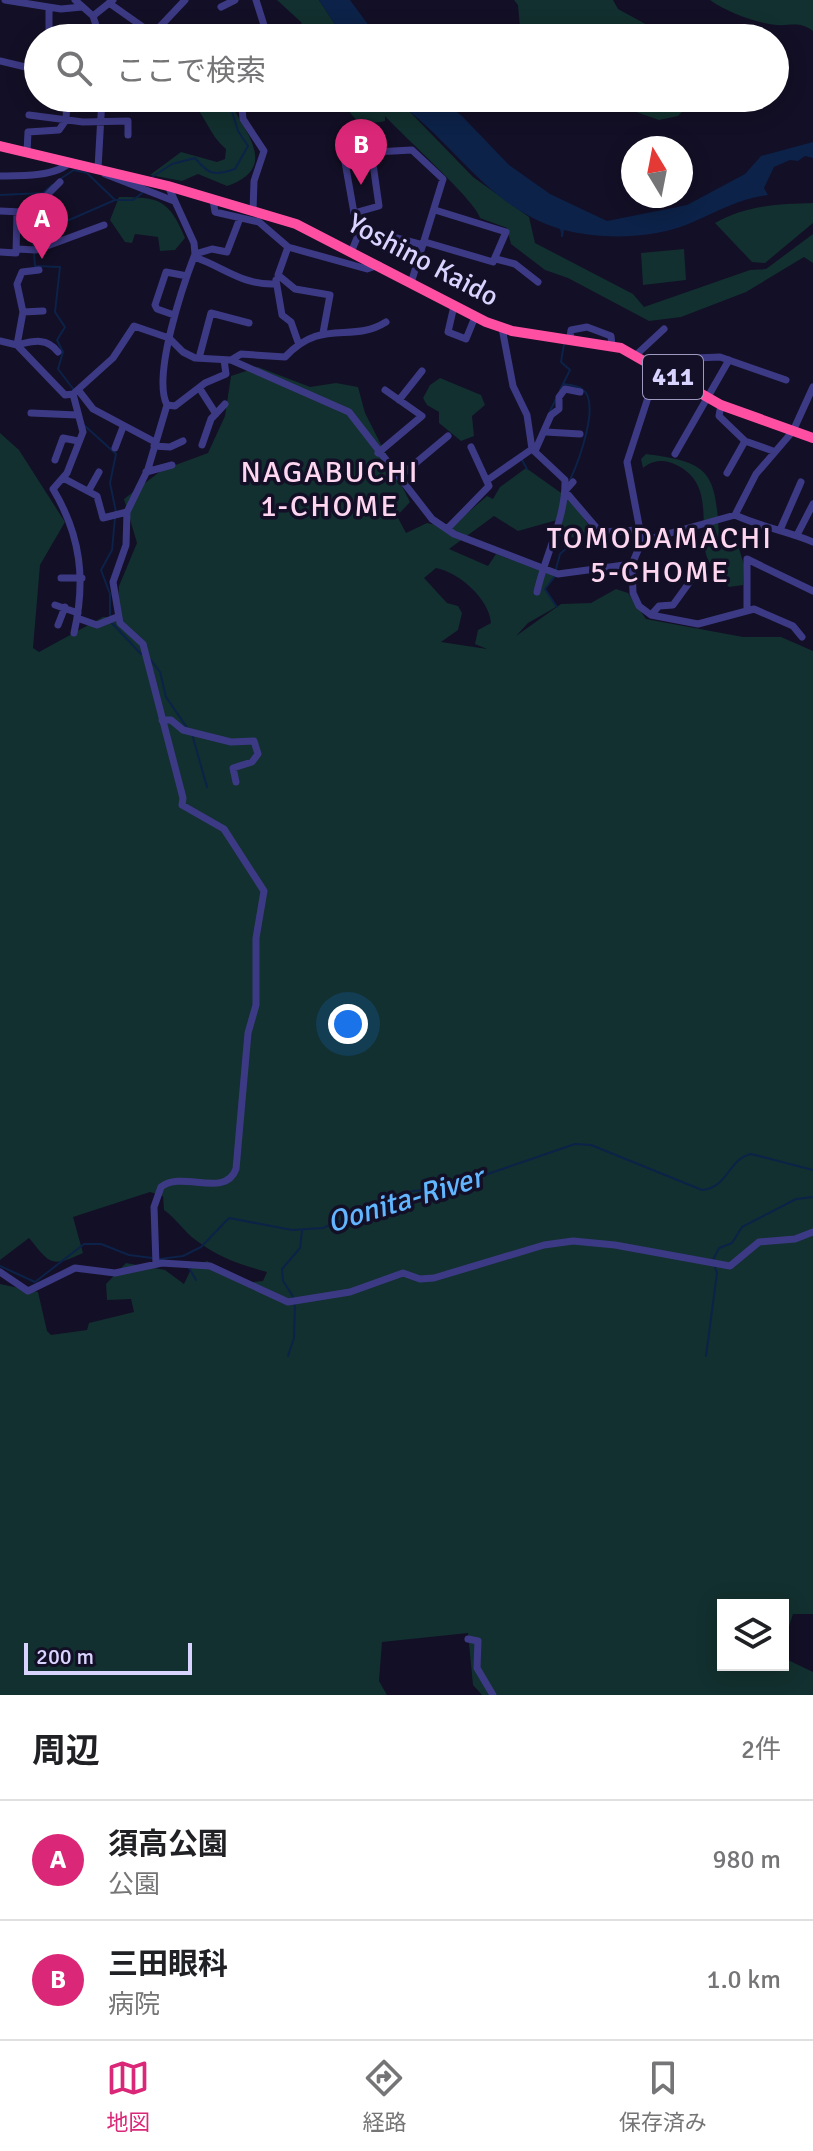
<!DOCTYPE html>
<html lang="ja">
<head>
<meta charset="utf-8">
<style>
  :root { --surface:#fff; --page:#f6f6f6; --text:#202124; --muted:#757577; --line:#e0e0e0; --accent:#db2777 }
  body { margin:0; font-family:Signika,"Noto Sans JP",sans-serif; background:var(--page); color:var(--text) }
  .controls { position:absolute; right:24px; bottom:24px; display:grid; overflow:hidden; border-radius:0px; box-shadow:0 4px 20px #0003 }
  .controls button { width:72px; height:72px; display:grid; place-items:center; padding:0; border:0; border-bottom:2px solid var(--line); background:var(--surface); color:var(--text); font:40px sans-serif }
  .compass { position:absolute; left:621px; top:136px; width:72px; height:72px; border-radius:50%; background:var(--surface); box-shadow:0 4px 20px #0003; rotate:350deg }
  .scale { position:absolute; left:24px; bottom:20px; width:168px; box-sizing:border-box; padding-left:8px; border:4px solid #d9d4ff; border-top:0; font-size:22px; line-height:28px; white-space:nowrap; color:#d9d4ff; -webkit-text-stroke:6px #130f26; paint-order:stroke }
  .you { position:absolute; left:348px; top:1024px; width:28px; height:28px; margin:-20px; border:6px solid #fff; border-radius:50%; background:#1a73e8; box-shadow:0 0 0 12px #1a73e833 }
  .badge { display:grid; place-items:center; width:52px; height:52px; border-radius:50%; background:var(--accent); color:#fff; font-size:26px; font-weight:700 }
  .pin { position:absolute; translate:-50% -66px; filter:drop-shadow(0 2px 4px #0008) }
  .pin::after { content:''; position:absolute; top:42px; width:28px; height:24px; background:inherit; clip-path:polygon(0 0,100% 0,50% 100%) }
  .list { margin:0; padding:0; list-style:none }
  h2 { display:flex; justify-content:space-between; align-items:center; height:104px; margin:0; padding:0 32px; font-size:34px }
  h2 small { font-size:26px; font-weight:400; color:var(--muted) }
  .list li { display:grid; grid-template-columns:52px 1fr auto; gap:24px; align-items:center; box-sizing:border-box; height:120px; padding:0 32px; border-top:2px solid var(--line) }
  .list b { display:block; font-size:30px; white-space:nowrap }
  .list p { margin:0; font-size:26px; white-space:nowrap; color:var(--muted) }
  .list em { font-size:26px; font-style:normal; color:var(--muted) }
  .icon { flex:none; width:44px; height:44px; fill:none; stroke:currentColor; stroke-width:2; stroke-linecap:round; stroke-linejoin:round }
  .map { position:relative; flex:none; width:813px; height:1695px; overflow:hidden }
  .search { position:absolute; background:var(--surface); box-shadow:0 4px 20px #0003; left:24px; right:24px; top:24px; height:88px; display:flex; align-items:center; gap:20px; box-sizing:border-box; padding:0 28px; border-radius:44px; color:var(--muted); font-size:30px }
  .sheet { height:344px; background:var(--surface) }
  nav { display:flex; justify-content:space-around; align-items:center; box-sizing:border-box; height:112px; border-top:2px solid var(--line); background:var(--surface); font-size:22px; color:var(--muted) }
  nav a { display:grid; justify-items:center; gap:4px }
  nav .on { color:var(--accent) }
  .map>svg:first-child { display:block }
  .green { fill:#12302f; fill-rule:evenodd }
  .water { fill:#0c2248 }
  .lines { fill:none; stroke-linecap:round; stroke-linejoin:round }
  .stream { stroke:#0c2248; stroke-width:2 }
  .minor { stroke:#3d3a85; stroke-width:7 }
  .highway { stroke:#ff4fa3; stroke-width:10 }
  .labels { text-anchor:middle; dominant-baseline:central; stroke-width:7; stroke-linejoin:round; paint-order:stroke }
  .shield { fill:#130f26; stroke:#9e99be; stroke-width:2 }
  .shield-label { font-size:26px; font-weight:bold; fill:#d9d4ff }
  .street-label { font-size:28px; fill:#d9d4ff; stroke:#130f26 }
  .neighbourhood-label { font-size:30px; letter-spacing:2px; fill:#ffd6f0; stroke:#130f26 }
  .water-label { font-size:30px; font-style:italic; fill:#62b6ff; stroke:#130f26 }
</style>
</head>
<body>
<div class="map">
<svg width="813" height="1695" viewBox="0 0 813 1695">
  <rect width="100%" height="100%" fill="#130f26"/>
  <path class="green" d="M277 0H319L344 38H296L294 28 302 23Z
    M514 0H613L618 9 671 38H521L518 5Z
    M710 0H813V31C799 21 792 26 776 25 755 23 727 12 710 0Z
    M187 98H228C244 132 281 167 227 186L198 174 182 181 150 175 181 152 217 162 225 159 226 149C208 134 205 112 187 98Z
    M337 98H405L410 112 473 177 529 217 535 243 633 294 644 307 750 270 766 269 813 234V263L804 257 746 292 681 317 649 321 568 278 545 270 511 244 507 228 480 218C477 202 402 135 385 116V121C353 127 359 120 337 98Z
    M596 98H695L678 116 659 120Z
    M119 197C159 197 169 199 185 238L175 250 160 251 158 237 135 234 132 243 125 242 110 220Z
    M813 203V223L765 263 752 262 715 223C746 205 778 204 813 203Z
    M684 249 686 280 643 285 641 253Z
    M258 367 310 387 336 383 358 387 365 413 410 502 397 516 406 533 427 523 450 528 487 496 493 499 500 487 526 468 571 500 596 536 564 538 557 520 518 531 494 516 449 549 488 566 496 554 556 576 545 589 556 607 528 623 516 636 561 604 591 603 616 589 628 593 646 619 743 637H781L813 651V1614H793L786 1636V1659L813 1672V1695H482L473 1685 468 1633 382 1642 379 1681 387 1695H0V1284L38 1292 47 1331 51 1335 87 1330 89 1323 134 1312 131 1299 107 1300 106 1284 126 1263 165 1270 184 1284 192 1267 207 1261 243 1283 263 1281 267 1272C242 1265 219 1258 197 1241 184 1232 177 1219 164 1210L163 1196 150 1192 73 1217 83 1253C51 1268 50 1264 29 1238L0 1260V433L19 450 65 522 40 565 33 648 39 652 103 617H117L119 586 137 543 124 499 162 470 208 453 225 416 231 376ZM436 568C458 572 489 598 491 623L478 630 475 644 487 649 441 642 458 630 462 613 458 606 447 603 424 578ZM723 1605H783V1665H723Z
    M440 378 481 395 485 405 472 416 474 436 461 441 439 423V412L427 405 423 398 430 385Z
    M646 454C710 462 716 472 719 537L727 543 737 542 744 565 743 585 729 587C719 576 707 564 705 550 701 515 712 479 672 463 662 459 651 461 643 468L641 459Z"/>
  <path class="water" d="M319 0H350L378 38H344Z
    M405 98H438L462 116 509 165 550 194 607 221 687 205 745 174 761 156 813 142V158L805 156 798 161 790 160 774 167 764 188 768 195C739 199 719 211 693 222 655 239 603 240 564 230L562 237 560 229C491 207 463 155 410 112Z"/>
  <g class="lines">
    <path class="stream" d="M271 34 323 32 335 26
      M251 38 265 35
      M152 177 172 164 195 158C209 175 214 176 235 169L248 146 238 131 228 98
      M60 179 74 170 87 173 115 200
      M0 195 43 193 52 185
      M562 236 563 230
      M33 247 34 231 53 227 115 200H133L142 193
      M34 253 35 266 60 267 55 312 65 327 57 340 63 352 58 369 74 390
      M564 384C569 385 578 386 582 389 602 402 577 465 570 480
      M560 390 570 370 561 362 564 344
      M550 411 556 399
      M85 426 116 454 110 483 116 512
      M522 460 527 469
      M556 569 560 554 569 546 570 539 559 535
      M555 576 545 589 557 607
      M110 615V594L101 570 112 550 115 518
      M110 621 141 654
      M150 659 160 672 166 697 188 729
      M192 734 207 787
      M713 1260 719 1248 732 1243 742 1227 796 1199 813 1197
      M0 1266 35 1282 84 1244H101L129 1255 160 1259 183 1256 201 1247 229 1218 292 1230 323 1228 413 1191 450 1187 575 1144 591 1145 702 1190C729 1187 728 1159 751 1154L813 1170
      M189 1268 196 1280
      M294 1298 283 1281 282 1269 300 1248 302 1231
      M288 1356 294 1338 295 1303
      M706 1356 717 1273 715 1267"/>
    <path class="minor" d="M5 0 61 9 82 7
      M75 0 93 16 100 38
      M256 0 268 38
      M109 3 153 34 185 0
      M221 7 235 0
      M49 8V38
      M93 16 113 0
      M0 61 38 70
      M241 98 243 119 264 151 254 181 253 211
      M29 115 83 122 128 121V135
      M27 152 28 132 59 130 66 120 67 98
      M345 162 354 213
      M98 168 102 98
      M105 174 174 201
      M0 176C19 176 56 177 70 162
      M168 186 194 243 195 254
      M213 200 215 212 259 222 288 247 367 269 379 265
      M0 211 44 213 47 195 60 182
      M359 228 423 245
      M425 242 493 262 506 232 435 210
      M288 247 278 275 295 289 330 295 323 333
      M17 249 36 250 104 225
      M352 250 359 233 354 213 379 206 372 157 375 152 412 150 443 179 411 283
      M0 252 16 253 17 213
      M194 257C224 267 242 285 274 284
      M496 259 515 264 538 282
      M39 270 22 272 17 284 23 312 17 345C33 341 47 337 58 352
      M276 280 282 315 291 322 298 342
      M454 306 448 332 466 339 475 317
      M23 312 43 311
      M174 315 157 309 155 305 166 272 187 276
      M502 328 513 386 527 415 532 449 565 480C566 518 545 555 537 592
      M570 338 571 330 587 327 611 336 612 346
      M0 341 17 345 65 395 73 394
      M636 355 664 329
      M199 358 211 313 249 323
      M695 358 720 357 786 380
      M231 360 349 412 432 519 454 534 558 574 632 564 642 541 735 515 756 474 793 431 813 387
      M200 389 216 414
      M79 391 93 409 155 442
      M73 394 113 358 134 326 169 338 183 352 195 358 231 360 241 354 285 357C322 317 351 344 386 322
      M73 394 83 432 67 473 53 489C81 536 86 580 74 633
      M399 400 422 371
      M167 405 175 406 205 383 226 374 224 360
      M721 405 719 416 745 441 773 451
      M31 413 77 415
      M546 432 580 434
      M202 445 211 419 225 404
      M154 446 170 447 183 441
      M115 448 123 427
      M535 451 551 415 559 409V397L565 389 580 392
      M378 453 422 416 385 390
      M675 454 729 360
      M55 460 63 438 78 441
      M146 472 172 465
      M727 473 745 441
      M399 477 448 436
      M63 478 97 496 103 518 127 512
      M489 479 532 449
      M573 482 565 491 600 532 639 530
      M89 490 99 472
      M735 515C761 527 787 531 813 542
      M447 529 489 486 471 447
      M780 530 801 482
      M797 535 813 504
      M642 541 627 462 658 367
      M632 564 633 593 639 606 651 615 698 624 754 609 793 626 802 637
      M61 578H82
      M55 605 78 613
      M747 609V559L813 591
      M651 615 659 606 673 605 694 576
      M77 618 97 625 117 617
      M58 625 65 607
      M162 720H171L183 730 231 742 254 741 258 754 252 762 233 768 236 782
      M156 1264 154 1207 161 1187C182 1170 225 1199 236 1169L248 1033 256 1005V938L264 891 224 829 182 805 183 798 143 644 120 623 113 582 126 545 127 512 148 469 167 405C152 376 183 285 195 254L212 249 227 252 240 218
      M0 1272 28 1291 75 1268 115 1273 162 1263 210 1266 288 1302 350 1292 403 1273 420 1279 434 1278 544 1245 573 1241 615 1245 730 1266 759 1242 795 1239 813 1232
      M468 1639 478 1641 477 1668 493 1695"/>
    <path class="highway" d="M0 146 168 186 296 224 486 322 512 331 621 348 721 405 813 438"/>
  </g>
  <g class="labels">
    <rect class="shield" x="643" y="355" width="60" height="44" rx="6"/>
    <g class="shield-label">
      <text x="673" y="377">411</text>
    </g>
    <g class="street-label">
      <text transform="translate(423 260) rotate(28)">Yoshino Kaido</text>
    </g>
    <g class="neighbourhood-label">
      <text x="330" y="472">NAGABUCHI<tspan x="330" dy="34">1-CHOME</tspan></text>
      <text x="660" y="538">TOMODAMACHI<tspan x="660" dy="34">5-CHOME</tspan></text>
    </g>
    <g class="water-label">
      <text transform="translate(405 1200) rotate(-17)">Oonita-River</text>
    </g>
  </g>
</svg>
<div class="controls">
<button><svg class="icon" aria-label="layers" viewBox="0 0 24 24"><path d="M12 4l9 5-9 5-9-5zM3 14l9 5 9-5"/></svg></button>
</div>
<svg class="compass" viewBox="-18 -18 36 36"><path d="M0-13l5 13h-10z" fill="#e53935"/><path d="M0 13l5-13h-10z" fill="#757577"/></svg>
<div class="scale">200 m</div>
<div class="you"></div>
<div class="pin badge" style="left:42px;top:259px">A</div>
<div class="pin badge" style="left:361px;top:185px">B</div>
<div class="search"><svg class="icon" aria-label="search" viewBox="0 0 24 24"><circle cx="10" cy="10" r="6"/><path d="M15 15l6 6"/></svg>ここで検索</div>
</div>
<section class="sheet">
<h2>周辺<small>2件</small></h2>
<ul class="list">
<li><span class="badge">A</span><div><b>須高公園</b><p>公園</p></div><em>980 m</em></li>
<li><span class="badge">B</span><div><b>三田眼科</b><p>病院</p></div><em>1.0 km</em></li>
</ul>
</section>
<nav>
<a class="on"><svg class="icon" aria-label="map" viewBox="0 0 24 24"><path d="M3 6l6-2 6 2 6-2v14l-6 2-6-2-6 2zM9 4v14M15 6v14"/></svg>地図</a>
<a><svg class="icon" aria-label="directions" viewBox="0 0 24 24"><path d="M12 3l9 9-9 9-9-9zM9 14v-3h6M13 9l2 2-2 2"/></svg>経路</a>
<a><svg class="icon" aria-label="saved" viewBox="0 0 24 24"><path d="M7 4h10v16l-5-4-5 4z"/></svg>保存済み</a>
</nav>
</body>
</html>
